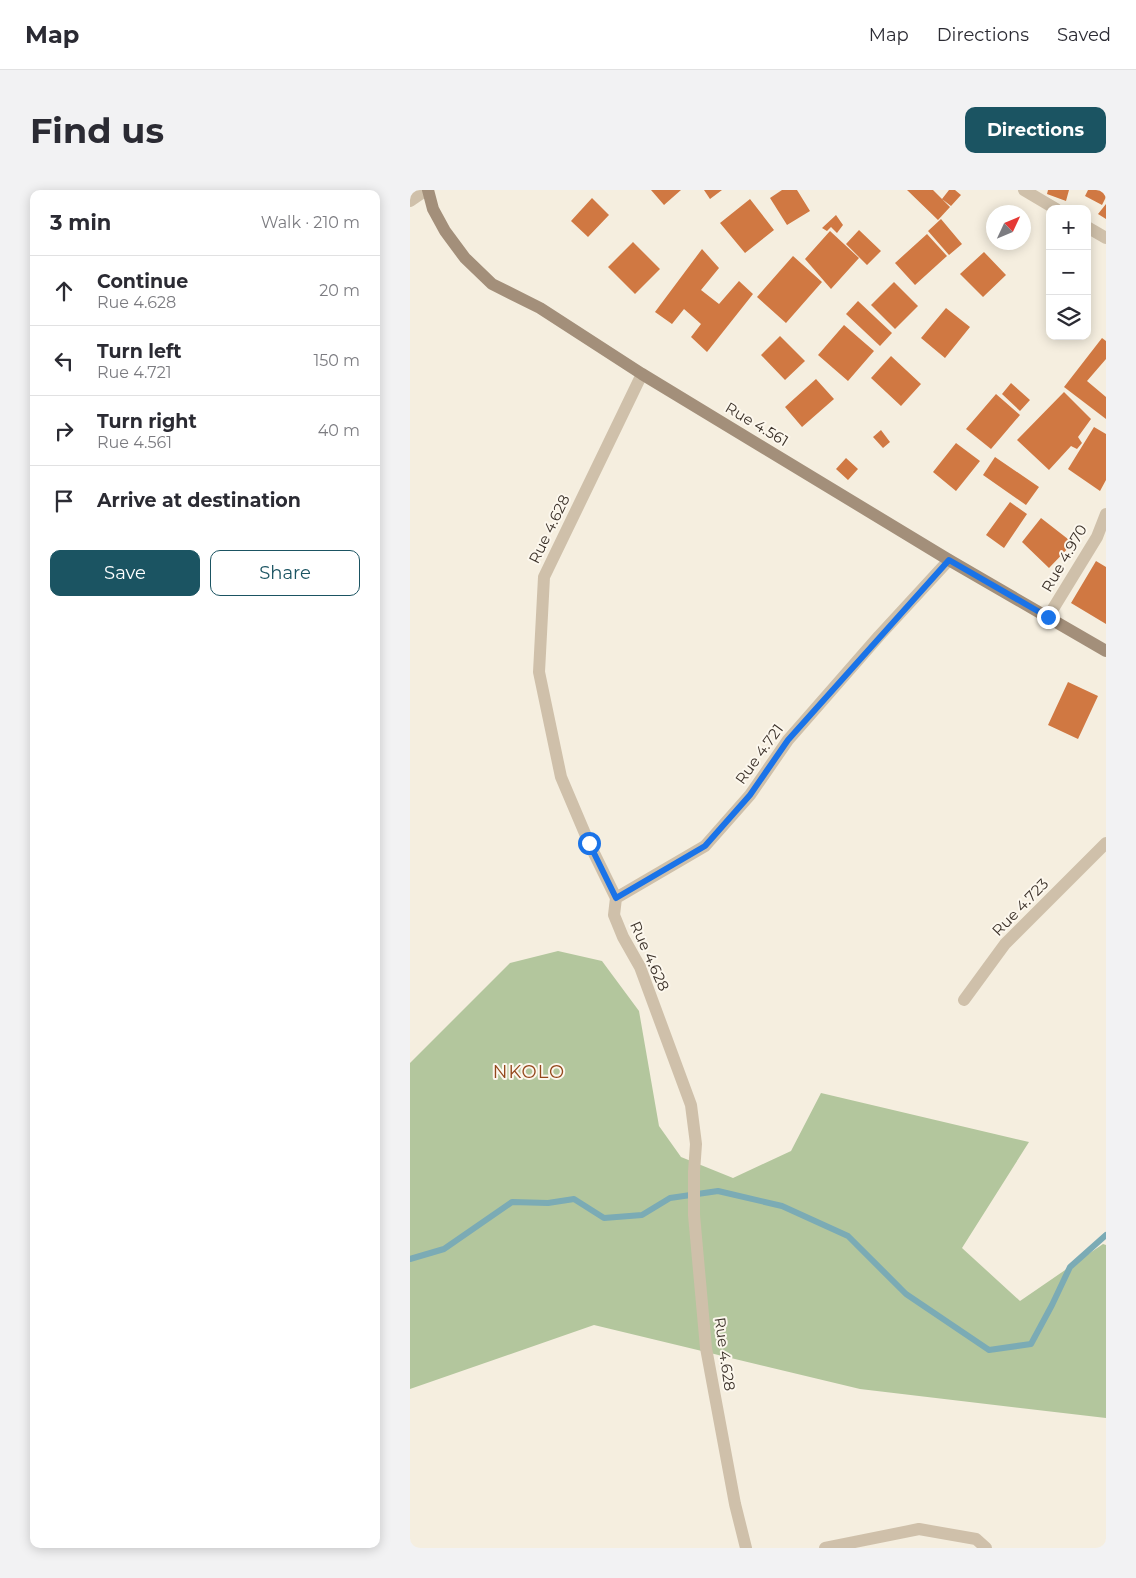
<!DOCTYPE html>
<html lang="en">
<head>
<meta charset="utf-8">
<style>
  :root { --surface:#fff; --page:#f2f2f3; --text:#2b2b33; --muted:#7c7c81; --line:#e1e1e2; --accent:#1b5462 }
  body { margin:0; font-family:Montserrat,sans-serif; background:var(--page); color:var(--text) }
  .controls { position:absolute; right:15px; top:15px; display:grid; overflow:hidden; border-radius:10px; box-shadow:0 2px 12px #0003 }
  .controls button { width:45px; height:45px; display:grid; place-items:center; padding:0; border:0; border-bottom:1px solid var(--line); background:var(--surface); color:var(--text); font:25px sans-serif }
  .compass { position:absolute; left:576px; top:15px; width:45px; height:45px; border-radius:50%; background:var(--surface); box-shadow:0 2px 12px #0003; rotate:46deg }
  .stop { position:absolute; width:15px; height:15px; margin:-11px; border:4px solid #1a73e8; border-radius:50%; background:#fff }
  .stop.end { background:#1a73e8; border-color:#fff; box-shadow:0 1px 5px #0008 }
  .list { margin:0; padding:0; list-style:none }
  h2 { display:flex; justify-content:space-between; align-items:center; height:65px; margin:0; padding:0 20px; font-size:21px }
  h2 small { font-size:16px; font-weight:400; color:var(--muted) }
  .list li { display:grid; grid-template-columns:32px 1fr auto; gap:15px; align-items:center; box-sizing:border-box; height:70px; padding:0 20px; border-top:1px solid var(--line) }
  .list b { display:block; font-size:19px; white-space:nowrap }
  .list p { margin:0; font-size:16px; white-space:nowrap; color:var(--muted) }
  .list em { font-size:16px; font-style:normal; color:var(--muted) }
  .actions { display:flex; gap:10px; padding:15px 20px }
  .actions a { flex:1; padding:11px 0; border:1px solid var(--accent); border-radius:10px; text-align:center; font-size:18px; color:var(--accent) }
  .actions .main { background:var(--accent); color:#fff }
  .icon { flex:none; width:28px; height:28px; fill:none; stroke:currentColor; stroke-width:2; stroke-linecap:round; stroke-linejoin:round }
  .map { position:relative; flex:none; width:696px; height:1358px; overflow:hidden; border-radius:10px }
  header { display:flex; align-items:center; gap:30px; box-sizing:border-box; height:70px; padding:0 25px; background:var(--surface); border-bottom:1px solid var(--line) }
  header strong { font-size:24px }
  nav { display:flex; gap:28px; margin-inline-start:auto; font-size:18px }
  .intro { display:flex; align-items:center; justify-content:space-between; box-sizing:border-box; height:120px; padding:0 30px }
  h1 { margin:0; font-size:35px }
  .button { padding:12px 22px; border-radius:10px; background:var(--accent); color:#fff; font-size:18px; font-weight:700 }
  main { display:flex; gap:30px; padding:0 30px }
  aside { flex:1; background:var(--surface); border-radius:10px; box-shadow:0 2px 12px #0003 }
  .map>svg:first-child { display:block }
  .green { fill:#b3c69d }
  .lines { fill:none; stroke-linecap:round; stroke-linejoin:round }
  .stream { stroke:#7babb5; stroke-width:6 }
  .building { fill:#d07842 }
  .street { stroke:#cfc0aa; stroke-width:12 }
  .secondary { stroke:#a38f7a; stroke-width:12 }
  .route { stroke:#1a73e8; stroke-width:6 }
  .labels { text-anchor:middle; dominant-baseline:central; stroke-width:4; stroke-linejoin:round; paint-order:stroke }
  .street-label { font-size:15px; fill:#3c322a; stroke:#fcf7ed }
  .quarter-label { font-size:18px; letter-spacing:1px; fill:#93471b; stroke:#fcf7ed }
</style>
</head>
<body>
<header>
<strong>Map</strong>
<nav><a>Map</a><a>Directions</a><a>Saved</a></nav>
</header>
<div class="intro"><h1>Find us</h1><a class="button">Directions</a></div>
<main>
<aside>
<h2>3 min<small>Walk · 210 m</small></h2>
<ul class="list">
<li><svg class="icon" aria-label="ahead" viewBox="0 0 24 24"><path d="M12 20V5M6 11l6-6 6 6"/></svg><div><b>Continue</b><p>Rue 4.628</p></div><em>20 m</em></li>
<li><svg class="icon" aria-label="left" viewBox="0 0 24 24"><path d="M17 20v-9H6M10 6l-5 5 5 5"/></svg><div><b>Turn left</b><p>Rue 4.721</p></div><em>150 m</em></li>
<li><svg class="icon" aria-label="right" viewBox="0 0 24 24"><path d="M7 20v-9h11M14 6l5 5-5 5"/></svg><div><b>Turn right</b><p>Rue 4.561</p></div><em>40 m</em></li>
<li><svg class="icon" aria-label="arrive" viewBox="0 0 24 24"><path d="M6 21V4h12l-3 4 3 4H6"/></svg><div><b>Arrive at destination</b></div></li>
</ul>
<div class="actions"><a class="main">Save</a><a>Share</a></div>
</aside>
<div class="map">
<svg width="696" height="1358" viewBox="0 0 696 1358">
  <rect width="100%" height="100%" fill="#f5eedf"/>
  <path class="green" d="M148 761 192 771 229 821 249 936 271 967 323 988 381 961 411 903 619 952 552 1058 610 1111 693 1054 696 1055V1228L450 1199 184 1135 0 1199V873L100 773Z"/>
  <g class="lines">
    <path class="stream" d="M0 1069 34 1059 102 1012 138 1013 164 1009 194 1028 232 1025 260 1008 308 1001 372 1016 438 1046 496 1104 579 1160 621 1154 642 1115 660 1077 696 1045"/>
  </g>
  <path class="building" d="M241 0H271L254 15Z
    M294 0H312L300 9Z
    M372 0H387L400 21 377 35 360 8Z
    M497 0H523L540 17 528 30Z
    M539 0H545L551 5 541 16 532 9Z
    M638 0H659L656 11 637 4Z
    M678 0H696V7L692 15 675 6Z
    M182 8 199 25 178 47 161 31Z
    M340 9 364 40 335 63 310 33Z
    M696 14V29L688 24Z
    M426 25 433 35 427 43 421 37 417 41 412 38Z
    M531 29 552 54 539 65 518 41Z
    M449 40 471 61 457 75 436 54Z
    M420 41 449 68 421 99 395 69Z
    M517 44 537 66 505 95 485 73Z
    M223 52 250 79 225 104 198 77Z
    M292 59 309 78 291 100 309 114 329 91 343 104 297 162 281 147 291 134 274 119 262 134 245 122Z
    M574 62 596 85 573 107 550 84Z
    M383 66 412 92 376 133 347 107Z
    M484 92 508 116 485 139 461 115Z
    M448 111 482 143 470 156 436 124Z
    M536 118 560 137 535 168 511 148Z
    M434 135 464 161 438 191 408 165Z
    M370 146 395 171 375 190 351 165Z
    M692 148 696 151V169L677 191 696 207V229L654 197Z
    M481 166 511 194 491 216 461 188Z
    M406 189 424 209 392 237 375 217Z
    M601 193 620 210 610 221 592 204Z
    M654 202 681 229 668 247 672 253 667 259 661 256 639 280 607 250Z
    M586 204 610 225 581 259 556 239Z
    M684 237 696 244V290L690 301 658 279Z
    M471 240 480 252 473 258 463 247Z
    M546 253 570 271 546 301 523 282Z
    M585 267 629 297 616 315 573 285Z
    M436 268 448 279 438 290 426 279Z
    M600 312 617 324 594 358 576 345Z
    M631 328 663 353 639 378 612 352Z
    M686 371 696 377V434L661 413Z
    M658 492 688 506 668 549 638 535Z"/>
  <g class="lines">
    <path class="street" d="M614 0 646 19
      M0 11 16 0
      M677 37 696 48
      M232 184 134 387 129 482 151 587 179 653 206 708 204 725 213 747 230 777 281 915 286 954 284 982V1025L296 1158 325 1314 336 1358
      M638 427 687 347 696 324
      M206 708 295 656 340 605 378 550 469 446 539 370
      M554 810 595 754 696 653
      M415 1358 509 1339 566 1349 576 1358"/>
    <path class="secondary" d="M18 0 23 19 35 41 55 68 82 94 130 118 232 184 539 370 696 461"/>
  </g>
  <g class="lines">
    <path class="route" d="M179 653 206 708 295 656 340 605 378 550 539 370 638 427"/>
  </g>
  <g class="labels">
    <g class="street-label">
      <text transform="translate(347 234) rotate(31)">Rue 4.561</text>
      <text transform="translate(139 339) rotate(-64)">Rue 4.628</text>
      <text transform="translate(654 368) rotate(-60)">Rue 4.970</text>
      <text transform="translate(349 564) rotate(-54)">Rue 4.721</text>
      <text transform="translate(610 717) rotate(-46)">Rue 4.723</text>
      <text transform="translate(240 766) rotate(66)">Rue 4.628</text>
      <text transform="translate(315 1164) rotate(82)">Rue 4.628</text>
    </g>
    <g class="quarter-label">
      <text x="119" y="882">NKOLO</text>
    </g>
  </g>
</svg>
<div class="controls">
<button>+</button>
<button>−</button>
<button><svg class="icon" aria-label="layers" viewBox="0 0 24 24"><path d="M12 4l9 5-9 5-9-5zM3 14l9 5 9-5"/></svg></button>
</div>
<svg class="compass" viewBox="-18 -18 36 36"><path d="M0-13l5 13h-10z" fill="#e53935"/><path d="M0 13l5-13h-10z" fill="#7c7c81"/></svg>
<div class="stop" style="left:179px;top:653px"></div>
<div class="stop end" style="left:638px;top:427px"></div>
</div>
</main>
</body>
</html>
